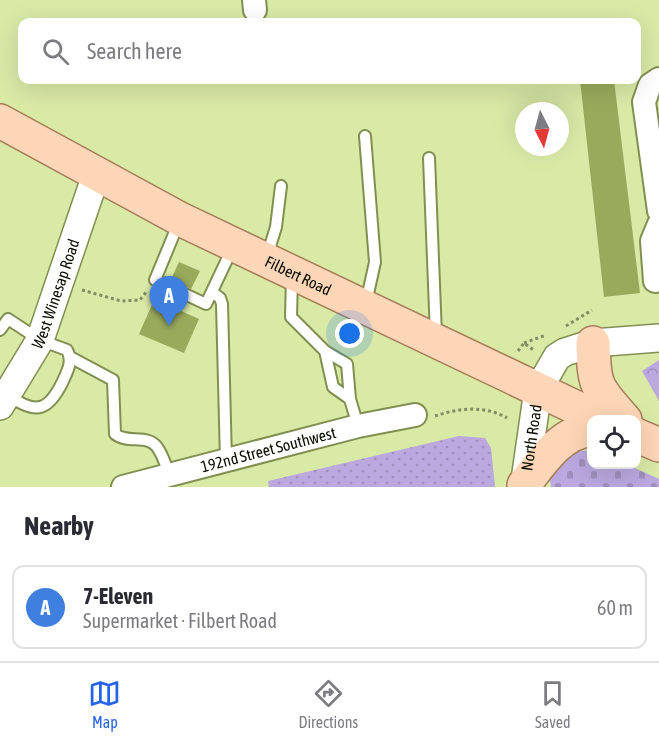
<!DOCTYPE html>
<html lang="en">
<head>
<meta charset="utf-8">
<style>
  :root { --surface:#fff; --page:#f7f7f7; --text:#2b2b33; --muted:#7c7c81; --line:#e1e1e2; --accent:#2563eb }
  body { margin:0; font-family:"Asap Condensed",sans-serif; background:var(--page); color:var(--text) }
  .controls { position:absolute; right:18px; bottom:18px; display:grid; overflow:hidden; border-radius:12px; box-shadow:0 6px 24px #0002 }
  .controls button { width:54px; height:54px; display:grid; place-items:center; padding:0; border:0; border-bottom:2px solid var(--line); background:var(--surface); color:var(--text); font:30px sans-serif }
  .compass { position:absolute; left:515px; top:102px; width:54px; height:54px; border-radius:50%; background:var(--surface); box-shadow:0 6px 24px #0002; rotate:174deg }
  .you { position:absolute; left:350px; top:334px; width:21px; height:21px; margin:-15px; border:4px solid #fff; border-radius:50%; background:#1a73e8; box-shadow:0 0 0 9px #1a73e833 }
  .badge { display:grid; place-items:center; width:39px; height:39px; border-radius:50%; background:var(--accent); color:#fff; font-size:20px; font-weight:700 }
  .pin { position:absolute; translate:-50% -50px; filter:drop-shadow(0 2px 3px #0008) }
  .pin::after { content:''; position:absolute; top:32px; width:21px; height:18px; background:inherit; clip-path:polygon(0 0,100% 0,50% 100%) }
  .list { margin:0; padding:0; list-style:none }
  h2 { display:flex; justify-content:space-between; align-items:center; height:78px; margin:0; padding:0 24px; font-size:26px }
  h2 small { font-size:20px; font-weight:400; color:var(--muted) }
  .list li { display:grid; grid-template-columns:39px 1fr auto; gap:18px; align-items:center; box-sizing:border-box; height:84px; margin:0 12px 12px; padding:0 12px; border:2px solid var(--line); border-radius:12px }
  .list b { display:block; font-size:22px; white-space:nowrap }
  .list p { margin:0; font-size:20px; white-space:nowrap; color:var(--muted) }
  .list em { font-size:20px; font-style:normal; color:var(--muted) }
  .icon { flex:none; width:33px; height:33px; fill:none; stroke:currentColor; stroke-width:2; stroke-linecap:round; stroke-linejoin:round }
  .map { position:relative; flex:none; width:659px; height:487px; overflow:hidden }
  .search { position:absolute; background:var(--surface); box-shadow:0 6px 24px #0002; left:18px; right:18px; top:18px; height:66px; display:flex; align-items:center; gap:15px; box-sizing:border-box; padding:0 21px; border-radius:12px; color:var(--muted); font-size:22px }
  .sheet { height:174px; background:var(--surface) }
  nav { display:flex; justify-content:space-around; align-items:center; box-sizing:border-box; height:84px; border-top:2px solid var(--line); background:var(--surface); font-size:16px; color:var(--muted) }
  nav a { display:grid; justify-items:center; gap:3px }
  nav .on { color:var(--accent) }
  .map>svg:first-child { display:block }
  .forest { fill:url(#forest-crowns) }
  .cemetery { fill:url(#cemetery-stones) }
  .park { fill:url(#park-dots) }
  .building { fill:#99aa5c }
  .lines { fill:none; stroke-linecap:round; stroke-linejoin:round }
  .service-casing { stroke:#818f50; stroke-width:14 }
  .minor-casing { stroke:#818f50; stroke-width:26 }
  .tertiary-casing { stroke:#818f50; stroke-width:30 }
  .primary-casing { stroke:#a77e58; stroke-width:36 }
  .path { stroke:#828d60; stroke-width:3; stroke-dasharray:3 3; stroke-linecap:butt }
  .service { stroke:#fff; stroke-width:10 }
  .minor { stroke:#fff; stroke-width:22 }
  .tertiary { stroke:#fff; stroke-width:27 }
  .primary { stroke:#fdd6b7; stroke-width:33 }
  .labels { text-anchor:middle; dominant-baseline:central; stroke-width:4.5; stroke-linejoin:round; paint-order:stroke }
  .street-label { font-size:16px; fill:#0a0e00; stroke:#e6f7b3 }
</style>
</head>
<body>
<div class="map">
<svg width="659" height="487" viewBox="0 0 659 487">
  <defs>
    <pattern id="forest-crowns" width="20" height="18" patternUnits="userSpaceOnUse" patternTransform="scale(1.5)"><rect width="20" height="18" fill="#baa8df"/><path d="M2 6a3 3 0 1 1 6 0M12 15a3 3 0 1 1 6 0" fill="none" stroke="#9f8fbe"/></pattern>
    <pattern id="cemetery-stones" width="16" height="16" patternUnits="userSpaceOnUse" patternTransform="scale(1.5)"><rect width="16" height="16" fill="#baa8df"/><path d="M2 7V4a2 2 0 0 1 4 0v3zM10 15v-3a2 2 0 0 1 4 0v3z" fill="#9f8fbe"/></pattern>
    <pattern id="park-dots" width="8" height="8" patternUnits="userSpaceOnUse" patternTransform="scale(1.5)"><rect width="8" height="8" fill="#baa8df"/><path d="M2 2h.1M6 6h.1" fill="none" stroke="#9f8fbe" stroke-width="1.8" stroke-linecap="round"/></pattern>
  </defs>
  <rect width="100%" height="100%" fill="#d9e9a6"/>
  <path class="forest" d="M659 360V401L642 371Z"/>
  <path class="cemetery" d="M591 450 592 464 628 465 659 479V487H551L549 475 572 452Z"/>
  <path class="park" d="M459 436 485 438 491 448 495 487H269L268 481Z"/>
  <path class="building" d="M580 80H614L640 293 604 297Z
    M179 262 200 271 191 289 171 279Z
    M164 293 185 302 181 311 199 319 184 353 139 334 154 300 160 302Z"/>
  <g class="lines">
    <defs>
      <path id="service" d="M365 136 375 262 366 303
        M429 158 436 335
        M179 222 155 280 206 304 232 249
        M267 256 276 227 281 186
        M292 277 291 317 325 351 347 364 350 399 358 426
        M212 292 220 298 222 304 226 461
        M0 330 8 319 40 340 67 350C73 361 68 370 63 381 49 410 37 416 8 395
        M325 351 333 387 350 399
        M70 357 113 380 115 434C127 444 148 434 157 447 163 455 166 467 170 475"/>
      <g id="minor">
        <path d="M254 0 255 10"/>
        <path d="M659 79 650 85 644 102 659 211"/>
        <path d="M655 281 652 241 659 224"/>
        <path id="s1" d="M123 487 358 426 415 415"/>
      </g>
      <g id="tertiary">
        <path id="s2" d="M0 406 40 340 96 175"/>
        <path id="s3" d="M524 487 538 390 557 357 565 352 593 343 659 338"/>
      </g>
      <g id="primary">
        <path id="s4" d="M0 121 180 219 602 420"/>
        <path d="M593 343C594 387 596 387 625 420"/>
        <path d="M636 435 659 445"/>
        <path d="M524 485C540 464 562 430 592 430"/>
      </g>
    </defs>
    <use href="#service" class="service-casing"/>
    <use href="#minor" class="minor-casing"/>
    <use href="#tertiary" class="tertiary-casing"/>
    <use href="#primary" class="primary-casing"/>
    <path class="path" d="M82 290 121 301 140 300 147 291
      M566 326 592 310
      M524 343 546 335
      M518 351 524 343 535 351
      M435 416C458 408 485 405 507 418"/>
    <use href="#service" class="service"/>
    <use href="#minor" class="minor"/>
    <use href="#tertiary" class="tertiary"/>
    <use href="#primary" class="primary"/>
  </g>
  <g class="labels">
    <g class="street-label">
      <text stroke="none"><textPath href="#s4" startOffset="336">Filbert Road</textPath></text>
      <text stroke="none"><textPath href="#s2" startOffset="126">West Winesap Road</textPath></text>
      <text stroke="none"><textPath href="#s3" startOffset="50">North Road</textPath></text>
      <text stroke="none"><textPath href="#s1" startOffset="150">192nd Street Southwest</textPath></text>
    </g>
  </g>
</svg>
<div class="controls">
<button><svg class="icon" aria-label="locate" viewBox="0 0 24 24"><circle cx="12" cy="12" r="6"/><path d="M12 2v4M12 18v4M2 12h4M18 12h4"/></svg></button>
</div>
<svg class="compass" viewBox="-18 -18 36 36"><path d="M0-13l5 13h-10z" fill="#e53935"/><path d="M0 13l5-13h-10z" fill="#7c7c81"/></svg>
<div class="you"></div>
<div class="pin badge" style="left:169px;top:326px;background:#3f7fe0">A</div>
<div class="search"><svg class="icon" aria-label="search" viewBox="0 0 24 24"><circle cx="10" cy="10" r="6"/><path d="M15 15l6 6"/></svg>Search here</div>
</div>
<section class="sheet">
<h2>Nearby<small></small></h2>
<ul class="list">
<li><span class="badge" style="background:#3f7fe0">A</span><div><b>7-Eleven</b><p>Supermarket · Filbert Road</p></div><em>60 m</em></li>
</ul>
</section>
<nav>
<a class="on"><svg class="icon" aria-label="map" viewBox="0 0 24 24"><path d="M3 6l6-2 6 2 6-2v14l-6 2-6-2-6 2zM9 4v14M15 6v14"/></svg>Map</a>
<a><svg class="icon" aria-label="directions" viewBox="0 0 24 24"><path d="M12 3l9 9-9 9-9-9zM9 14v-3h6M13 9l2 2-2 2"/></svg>Directions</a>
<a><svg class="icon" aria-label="saved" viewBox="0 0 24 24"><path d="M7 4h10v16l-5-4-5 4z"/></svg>Saved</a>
</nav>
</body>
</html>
